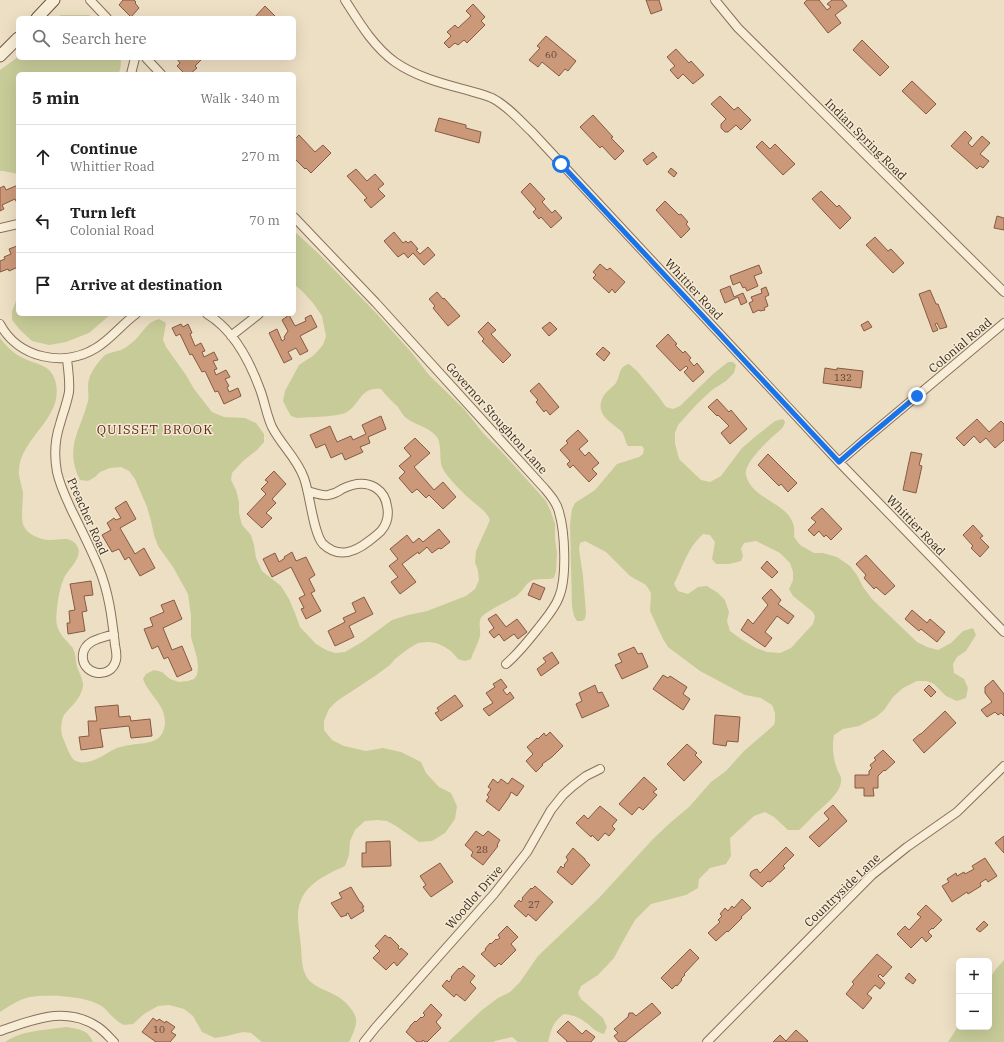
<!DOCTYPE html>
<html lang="en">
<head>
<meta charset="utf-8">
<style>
  :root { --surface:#fff; --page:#f2f2f2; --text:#222; --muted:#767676; --line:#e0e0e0 }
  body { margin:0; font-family:"IBM Plex Serif",serif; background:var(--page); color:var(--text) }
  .controls { position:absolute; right:12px; bottom:12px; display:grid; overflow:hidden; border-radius:6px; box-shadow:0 4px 16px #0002 }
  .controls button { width:36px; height:36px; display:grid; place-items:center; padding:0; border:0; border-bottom:1px solid var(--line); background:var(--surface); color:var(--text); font:20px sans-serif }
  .stop { position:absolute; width:12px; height:12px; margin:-9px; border:3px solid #1a73e8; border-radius:50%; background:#fff }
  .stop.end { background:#1a73e8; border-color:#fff; box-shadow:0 1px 4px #0008 }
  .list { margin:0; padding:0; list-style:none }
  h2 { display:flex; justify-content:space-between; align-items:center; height:52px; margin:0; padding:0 16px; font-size:17px }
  h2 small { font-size:13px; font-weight:400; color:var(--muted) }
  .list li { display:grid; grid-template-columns:26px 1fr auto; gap:12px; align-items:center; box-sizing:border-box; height:64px; padding:0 16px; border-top:1px solid var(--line) }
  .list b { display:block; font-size:15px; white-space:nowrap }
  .list p { margin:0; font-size:13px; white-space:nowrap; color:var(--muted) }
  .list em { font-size:13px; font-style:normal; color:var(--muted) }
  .icon { flex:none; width:22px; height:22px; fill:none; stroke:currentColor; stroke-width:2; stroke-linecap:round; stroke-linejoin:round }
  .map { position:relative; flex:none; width:1004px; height:1042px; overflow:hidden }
  .search { position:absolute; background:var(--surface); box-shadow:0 4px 16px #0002; left:16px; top:16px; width:280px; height:44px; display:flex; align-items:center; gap:10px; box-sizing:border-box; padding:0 14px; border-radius:6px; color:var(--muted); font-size:15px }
  .panel { position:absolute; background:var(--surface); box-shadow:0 4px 16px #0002; left:16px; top:72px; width:280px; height:244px; border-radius:6px }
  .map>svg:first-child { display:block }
  .green { fill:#c7cb98; fill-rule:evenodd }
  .building { fill:#cb997a; stroke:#875a41 }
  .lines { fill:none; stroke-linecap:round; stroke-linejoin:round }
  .street-casing { stroke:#88715b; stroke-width:10 }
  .secondary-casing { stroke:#6a523e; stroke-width:13 }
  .street { stroke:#f8edd7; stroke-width:8 }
  .secondary { stroke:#f8edd7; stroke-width:11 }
  .route { stroke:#1a73e8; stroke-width:5 }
  .labels { text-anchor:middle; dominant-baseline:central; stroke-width:3; stroke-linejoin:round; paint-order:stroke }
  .number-label { font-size:10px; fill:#5d4635 }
  .street-label { font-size:12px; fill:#382a1e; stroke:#f5ead3 }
  .neighbourhood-label { font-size:13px; letter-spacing:1px; fill:#642a1e; stroke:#f5ead3 }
</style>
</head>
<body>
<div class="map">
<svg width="1004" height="1042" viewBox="0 0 1004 1042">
  <rect width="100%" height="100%" fill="#eddfc4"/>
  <path class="green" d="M61 15H89L93 18H56Z
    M18 57V58H121C121 63 121 70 118 74H18V174L3 171H0V70Z
    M294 231 318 253 376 313 412 353 429 375 464 409 483 433 501 451 546 501 551 512 555 524V539L557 553 556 571 554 578C547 580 540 578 533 580 525 583 522 593 515 597 508 601 484 612 481 618 478 624 481 630 480 636 478 644 473 652 471 659L465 661 458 659 451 651 443 646 436 643 428 642 418 643 408 649 395 659 390 665 375 676 337 701 329 709 324 721V730L332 740 344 746 366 751 383 748 401 752 421 762 426 773 439 787 451 793 457 806 455 819 445 833 432 841 419 842 396 826 387 821 377 820 365 821 355 830 350 841 349 855 345 866C323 876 298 887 298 916 298 926 300 936 301 947 302 958 301 969 308 979 314 987 328 991 337 996 344 1000 355 1011 356 1019 357 1026 352 1036 349 1042H262L251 1033 243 1032 227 1036 215 1038 202 1032 193 1016 184 1009 169 1005 158 1006 144 1014 133 1024 124 1025C120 1023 117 1021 114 1018 110 1015 107 1010 103 1007 88 996 49 994 30 997 20 999 9 1006 0 1012V338C6 346 14 354 23 358 37 365 50 364 55 380 66 417 22 435 19 469 18 477 22 485 23 493 23 500 21 518 23 524 26 534 40 540 51 540 60 540 73 535 78 548 82 559 68 569 64 578 60 587 58 598 57 608 56 621 55 626 63 637 66 640 69 644 72 647 77 656 75 658 77 667 79 672 82 677 83 683 84 691 77 701 71 707 69 709 66 712 64 715 61 721 60 731 63 738 66 744 70 759 76 761 90 767 105 753 117 748 121 747 126 745 131 745 140 743 149 744 157 739 162 736 164 730 165 724 166 704 149 696 143 679L146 674 154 670 162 672 170 679 179 682 188 681 194 679 197 675 198 667 197 658 191 637V616L188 594 173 567 158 546 154 535 151 521 147 507 135 479 129 471 121 467 110 468 100 472 95 477 88 481 80 480C64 447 80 432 88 401 89 396 88 391 88 386 88 375 96 365 103 357 108 352 117 352 123 349 127 347 131 343 135 340 144 331 147 322 159 319L166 323 163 340 166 347 186 375 194 389 212 412 224 417 245 418 256 423 264 434V442L257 450 243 461 232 473 231 480 236 490 239 502V513L242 525 251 535 254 545 256 558 262 571 281 586 289 599 295 613 300 627 316 644 326 650 335 653 345 652 362 642 392 620 408 615 427 611 466 596 475 589 479 580 478 571 475 562 476 551 490 520C486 511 479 507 472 501 464 494 447 477 443 469 438 459 443 444 436 436 428 426 414 425 405 417 402 414 400 410 398 407 392 401 386 396 381 389 361 386 360 404 347 412 339 417 309 417 297 418L291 416 287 409 283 401 285 391 299 365 314 355 323 345 326 336 322 316 313 303 303 292 294 284Z
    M18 299V314H111L89 333 66 342 49 345 32 341 20 330 12 320V311L16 301Z
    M728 362H733L736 365 734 373 726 381 712 390 697 404 678 425 675 433V443L679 459 701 480 710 482 721 476 742 448 756 436 775 421 783 419 785 422C785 423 783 427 783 427 780 431 775 434 771 438 764 445 743 465 746 475 753 504 799 502 794 537L800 545 814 553H823L837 557 850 566 857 575 863 587 872 599 917 642 927 647 938 650 951 643 963 631 973 628 976 635 966 651 957 657 953 664 954 673 964 679 968 688 966 698 957 701 946 696 934 684 927 681H917L903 688 893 697 884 710 876 717 859 726 843 729 834 735C832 745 833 756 836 766 837 770 840 774 841 778 843 793 822 807 812 817 808 821 804 826 799 830H788L774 817 765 812 754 816 730 838 731 856 726 864 710 868 699 879 698 888 686 895 651 904 635 920 623 941 614 958 598 975 581 986 578 993 581 999 603 1018 607 1027 604 1034C593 1031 593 1027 585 1022 579 1017 572 1015 564 1014 552 1023 552 1028 548 1042H518L512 1037 495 1041 494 1042H448L482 1010 498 998 510 992 520 982 538 956 599 898 653 839 670 823 689 807 711 782 726 771 744 751 774 725 775 721V713L772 705 761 698 745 695 700 671 668 647 663 639 650 611 651 593 646 585 630 576 606 552 585 541 580 543 579 549 583 576 586 613 585 619 582 621H577L574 616 572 606 570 524 572 509 575 503 595 490 617 464 639 457 643 454 644 449 642 446H628C625 442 625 436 622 432 612 422 594 415 603 397 606 391 612 388 616 383 621 374 618 367 629 364L637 371 659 397 666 407 673 409 680 406 713 374ZM703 534 710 535 715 542 712 559 716 564H729L741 561 743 556 741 549 744 543 756 541 780 553 790 563 793 572V580L789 589 793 596 813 612 815 617 813 624 791 648 780 653 767 652 756 648 741 639 730 631 727 621 729 612 725 600 718 593 707 586 698 587 688 594 678 591 674 584C683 566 688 547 703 534Z
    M1004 960V1042H948L959 1025V1027H989V979L996 969Z
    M66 1027C78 1029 88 1029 93 1042H5C22 1030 46 1030 66 1027Z"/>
  <path class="building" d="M123 0H134L136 2 135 3 139 8 131 17 119 5Z
    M646 0H659L662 10 651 14Z
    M807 0H819L827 10 831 7 827 4 832 0H842L847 6 835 15 841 23 828 33 804 3Z
    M473 4 485 17 481 21 485 25 467 43 464 40 458 45 455 43 449 48 444 43 451 36 447 32 455 25 458 28 471 16 466 11Z
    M265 6 277 18H254Z
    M546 36 576 61 568 71 565 69 559 76 542 62 538 67 529 60 540 48 537 46Z
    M862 40 889 67 880 76 853 50Z
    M676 49 689 63 691 61 704 75 693 84 683 74 678 79 670 70 675 66 667 57Z
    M176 58H202V59L195 66 197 68 190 74H185L177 66 180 63Z
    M912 81 936 104 926 114 902 91Z
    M720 96 734 110 738 107 751 120 741 130 736 125 728 132H725L721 128V124L726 119 711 104Z
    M593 115 613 137 611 138 624 151 615 160 602 146 600 148 580 127Z
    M439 118 466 125V128L481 132 479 143 435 131Z
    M965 131 972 138 968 143 972 147 982 136 990 143 980 154 989 161 983 168 980 166 977 169 951 146Z
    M299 135 315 152 323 145 331 153 311 173 306 168 305 169 294 158V140Z
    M762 141 770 149 775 144 795 164 783 175 756 147Z
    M653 152 657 157 647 165 643 160Z
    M671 168 677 173 674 177 668 172Z
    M356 169 367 181 375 174 384 184 378 189 385 196 371 208 364 200 367 198 347 176Z
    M530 183 545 199 542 202 552 213 555 210 562 218 551 228 541 217 539 219 533 212 536 209 521 192Z
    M18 185V205L15 199 2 205 4 209 0 211V188L4 186 6 190Z
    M821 191 837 207 839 205 851 218 840 229 812 199Z
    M665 201 679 215 681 214 688 222 686 224 690 229 681 238 656 210Z
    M997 216 1004 218V230L994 228Z
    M394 232 403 243 406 241 408 243 411 241 418 249 416 250 420 254 428 247 435 255 424 265 413 253 408 258 404 253 398 257 384 241Z
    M875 237 888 251 891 249 904 263 893 273 866 245Z
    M17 246 18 249V267L9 271 8 269 0 272V261L5 259 4 257 11 254 9 249Z
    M600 264 607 270 610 268 625 282 615 293 612 289 609 293 593 278 596 275 593 272Z
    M759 265 762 273 754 276 758 286 747 291 745 287 743 288 740 282 733 285 730 276Z
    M730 286 734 297 743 293 747 302 741 305 738 297 725 303 720 290Z
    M766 287 769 295 765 297 768 306 764 308 765 310 760 311 759 310 753 313 749 303 753 301 751 297 762 293 761 289Z
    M930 290 936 304H938L947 327 940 329 937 323 935 324 938 330 933 332 919 294Z
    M437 292 443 299 444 298 460 316 448 326 433 308 435 306 429 299Z
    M289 315 295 326 306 321 305 318 311 315 317 327 300 336 308 351 300 355 296 348 288 352 292 359 284 363 269 333 277 329 282 341 285 339 284 337 288 331 282 320Z
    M868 321 872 327 864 331 861 325Z
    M488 322 496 330 491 334 511 355 503 363 482 341 484 339 478 332Z
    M550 322 557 329 549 336 542 328Z
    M181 324 183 327 188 324 192 333 190 334 195 346 201 343 205 351 202 352 204 357 214 352 218 360 213 361 217 369 214 370 216 375 226 370 230 377 225 379 229 386 227 387 229 392 238 388 241 396 224 404 218 391 215 392 205 371 202 372 192 354 190 355 180 334 176 336 172 328Z
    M668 334 677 344 675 345 683 353 685 351 691 358 689 360 694 366 697 363 704 372 693 382 684 372 688 368 686 366 680 371 656 346Z
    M603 347 610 353 604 361 596 354Z
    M825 368 837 370V368L863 371 861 388 823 383Z
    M539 383 559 407 550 415 546 410 544 412 536 402 538 400 530 391Z
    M717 399 729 412 731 410 747 429 730 444 721 433 729 426 718 415 717 416 708 407Z
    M381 416 386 429 368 437 370 443 360 447 363 452 345 460 342 453 331 458 325 444 316 448 310 435 330 426 337 442 351 436 353 440 366 434 362 425Z
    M977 419 989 432 1001 421 1004 424V440L995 448 986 438 980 443 974 436 964 446 956 438Z
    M578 430 588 441 579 449 585 456 589 452 599 463 592 469 597 474 589 482 573 465 570 468 567 464 570 461 560 450 568 443 566 441Z
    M415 438 430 453 414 467 434 490 443 482 456 497 443 509 429 495 426 498 417 489 412 493 399 478 405 472 399 466 411 456 404 448Z
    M911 452 922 454 919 465 922 466 916 493 903 490Z
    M768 454 797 483 788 492 781 484 779 486 758 465Z
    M274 471 286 484 272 499 276 503 266 513 272 518 262 528 247 514 266 494 261 489 268 482 265 480Z
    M126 501 136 519 120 528 135 554 144 548 155 568 140 576 129 557 125 560 119 549 112 552 102 535 111 530 107 523 114 518 116 520 121 518 115 508Z
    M822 508 842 529 831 540 826 535 824 537 819 531 814 536 808 530 816 522 811 518Z
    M973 525 983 536 980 538 989 547 980 557 971 548 973 546 963 535Z
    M439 529 450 542 441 549 439 548 432 553 427 547 419 554 418 552 402 564 416 582 400 594 391 582 398 577 389 566 398 559 390 549 407 535 413 543 419 538 423 542Z
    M292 552 296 561 306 557 315 575 309 579 315 591 311 593 321 611 306 619 301 609 304 608 299 598 305 595 291 567 272 577 263 559 275 553 279 562 285 558 284 557Z
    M866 555 895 586 885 595 876 587 874 589 864 578 866 575 856 564Z
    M767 561 778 572 772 578 761 568Z
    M91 581 93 595 84 596 87 611 82 612 85 631 68 634 67 623H70L69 611 75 610 70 584Z
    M533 583 545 588 540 600 528 595Z
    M771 589 781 600 778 604 794 616 788 624 777 616 765 632 772 638 765 647 741 630 748 619 753 624 768 605 762 598Z
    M364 597 373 614 349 626 354 637 335 646 328 631 345 622 343 618 356 612 352 603Z
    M174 600 182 619 163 628 172 650 182 646 192 670 177 677 168 657 164 659 158 646 152 649 144 629 153 626 150 618 164 612 161 605Z
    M912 610 927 623 930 619 945 632 937 642 921 629 919 631 905 619Z
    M496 614 506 627 517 619 527 632 518 639 514 634 504 641 499 634 494 638 489 632 494 628 488 619Z
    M634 647 638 654 642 653 648 667 622 679 615 665 622 662 618 654Z
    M552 652 559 663 541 676 537 669 546 662 543 658Z
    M663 675 668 678 670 676 687 687 683 694 690 699 683 710 653 689Z
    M501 679 507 687 503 690 507 695 510 692 514 698 489 716 483 709 493 703 486 693 495 687 493 684Z
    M993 680 1004 694V716L1001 713 998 715 995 712 987 717 981 710 992 702 985 693V687Z
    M595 685 598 693 602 692 609 706 582 718 576 704 582 701 579 693Z
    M929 685 936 692 931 697 924 690Z
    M455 695 463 706 441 721 435 713 439 711 437 708Z
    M118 705 119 717 130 716 131 721 150 719 152 736 131 738 129 726 100 729 103 747 81 750 79 737 89 736 88 721H97L95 707Z
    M945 711 956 723 924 753 913 740 920 734H921Z
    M715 715 740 717 738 742 727 741 726 746 713 744Z
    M550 732 563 746 552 757 542 764 543 765 536 772 526 761 533 754 527 747 537 738 538 739 544 733 546 736Z
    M687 744 697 753 695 755 702 762 684 781 667 764Z
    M883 750 895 762 885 771 884 770 878 776V788H873L874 796H864V788H855V775H869V771L872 768 870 765 876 760 874 758Z
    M644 777 657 789 653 792 657 795 643 810 639 807 632 815 619 804Z
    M512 778 524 786 517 796 511 792 509 797 499 811 486 801 489 797 487 795 491 789 488 787 493 779 498 783 501 779 508 784Z
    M833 805 847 821 819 847 809 837 829 819 824 813Z
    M600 806 617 820 612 826 615 829 609 836 605 833 598 841 592 835 591 837 576 823 584 815 588 819Z
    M476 831 483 836 488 831 500 840 497 845 498 846 483 865 471 856 473 852 465 845Z
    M1004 836V853L995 843Z
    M390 841 391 866 362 867V853H366V842Z
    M786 847 794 855 783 866 785 868 770 882 768 881 762 887 751 877 750 875 751 872 754 870 757 869 760 873Z
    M573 848 585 859V860L590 865 572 885 557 872 561 866 563 868 565 866 564 865 568 860 566 857Z
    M985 858 997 876 988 882 986 879 980 883 981 886 968 894 967 892 952 902 942 886 949 882 947 879 956 873 957 876 964 872 965 874 974 869 972 866Z
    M440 863 453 882 431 897 423 887 426 885 420 876Z
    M535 886 553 902 536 921 528 914 526 917 514 906 519 900 521 902 523 899 522 898 531 888 532 889Z
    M351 887 360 902H361L364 907H362L364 911 351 919 348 913 346 914 347 915 341 917 331 903 342 898 339 893Z
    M742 899 751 908 741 917 742 918 728 932 727 931 716 941 708 933 720 922 718 920 722 916 720 914 725 908 728 911 732 906 734 908Z
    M926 905 942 920 933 929 932 928 928 932 932 936 926 942 922 937 911 948 897 934 905 926 909 930 921 917 917 914Z
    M984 921 988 925 980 932 976 929Z
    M507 926 518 937 511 944 516 950 501 965 499 963 495 967 481 954 486 950 485 949 490 943 491 944 496 939 497 940 500 938 498 935Z
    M385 935 389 938 390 937 399 946 398 948 400 950 401 948 408 954 397 966 394 962 386 970 373 958 380 951 375 946Z
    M690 949 699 958 684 974 685 975 681 979 682 980 677 986 676 985 672 989 661 978Z
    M877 954 892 967 883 977 880 974 878 976 885 983 880 989 875 985 867 994 872 998 863 1009 846 994 854 984 852 982Z
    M463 966 475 976 470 982 476 988 465 1001 456 994 454 997 442 986 447 980 449 982 452 978 451 977 459 968 460 969Z
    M909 973 916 980 913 984 905 978Z
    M652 1003 661 1013 625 1042H619L614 1036 618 1033 614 1029 628 1017 629 1013H633L636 1016Z
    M431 1004 442 1015 436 1022 441 1028 427 1042H425L423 1040 422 1042H417L406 1032 410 1027V1026L415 1021 416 1022 421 1017 422 1018 425 1015 423 1013Z
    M153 1018 157 1021 159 1019 165 1023 166 1021 175 1027 171 1032 176 1035 170 1042H156L142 1032Z
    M568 1021 582 1034 586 1030 595 1037 591 1042H567V1041L557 1032Z
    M796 1030 808 1041 807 1042H773L780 1035 786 1041Z"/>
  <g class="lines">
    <defs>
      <path id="street" d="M90 0 107 18
        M345 0C359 22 373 46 395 62 415 76 440 83 463 89 473 92 483 94 492 98 508 106 520 121 532 132L839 462 1004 632
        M715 0 738 28 1004 292
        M146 58 161 74
        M131 74 135 58
        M294 217 376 303 545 489C551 496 557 503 559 512 565 532 567 578 559 597 555 608 547 617 540 626 529 640 519 653 506 664
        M0 228 18 224
        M207 314C234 330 251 364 261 392 265 404 267 416 272 427 281 445 297 458 304 478 310 494 313 533 323 544 339 559 355 552 369 541 373 538 377 535 381 531 387 524 389 515 387 506 386 499 382 492 376 488 365 481 354 483 342 489 338 492 334 494 328 495 321 496 315 493 308 491
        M0 324C18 358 64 368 96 348 111 339 122 324 136 314
        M231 336 259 314
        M67 359C68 369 70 381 69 392 67 403 63 413 60 424 55 439 54 456 57 472 60 486 66 498 72 511 81 529 90 547 98 566 109 592 112 618 115 645 116 650 117 656 116 660 111 681 80 675 83 654 85 640 102 638 114 634
        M839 462 862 442 1004 323
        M0 1031C33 1020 65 1005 98 1027 104 1031 109 1037 114 1042
        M364 1042 376 1027 494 894 527 852 551 810 563 795 573 786 586 776 600 769
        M707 1042 872 875 907 847 957 812 1004 766"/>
      <path id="secondary" d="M37 18 54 0
        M0 56 18 38"/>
    </defs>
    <use href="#street" class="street-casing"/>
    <use href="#secondary" class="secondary-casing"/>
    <use href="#street" class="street"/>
    <use href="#secondary" class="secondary"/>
  </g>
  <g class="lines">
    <path class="route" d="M561 164 839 462 862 442 917 396"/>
  </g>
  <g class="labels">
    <g class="number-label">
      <text x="551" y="54">60</text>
      <text x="843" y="377">132</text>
      <text x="482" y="849">28</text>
      <text x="534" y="904">27</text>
      <text x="159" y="1029">10</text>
    </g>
    <g class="street-label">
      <text transform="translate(866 139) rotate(45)">Indian Spring Road</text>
      <text transform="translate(694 289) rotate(47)">Whittier Road</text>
      <text transform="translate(960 345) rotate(-40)">Colonial Road</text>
      <text transform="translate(497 418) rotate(48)">Governor Stoughton Lane</text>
      <text transform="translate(88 516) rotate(66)">Preacher Road</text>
      <text transform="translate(916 525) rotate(46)">Whittier Road</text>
      <text transform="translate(842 890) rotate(-44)">Countryside Lane</text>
      <text transform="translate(474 897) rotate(-49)">Woodlot Drive</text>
    </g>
    <g class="neighbourhood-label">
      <text x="155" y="429">QUISSET BROOK</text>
    </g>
  </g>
</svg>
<div class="controls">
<button>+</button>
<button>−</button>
</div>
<div class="stop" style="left:561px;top:164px"></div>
<div class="stop end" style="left:917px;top:396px"></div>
<div class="search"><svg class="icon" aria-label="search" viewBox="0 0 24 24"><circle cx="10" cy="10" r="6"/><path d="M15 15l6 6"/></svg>Search here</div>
<section class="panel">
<h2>5 min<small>Walk · 340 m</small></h2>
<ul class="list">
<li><svg class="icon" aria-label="ahead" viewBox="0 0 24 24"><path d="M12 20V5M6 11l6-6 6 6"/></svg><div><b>Continue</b><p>Whittier Road</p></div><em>270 m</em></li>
<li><svg class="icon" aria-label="left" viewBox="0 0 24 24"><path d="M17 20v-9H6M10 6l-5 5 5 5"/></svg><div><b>Turn left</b><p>Colonial Road</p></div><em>70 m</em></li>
<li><svg class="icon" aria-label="arrive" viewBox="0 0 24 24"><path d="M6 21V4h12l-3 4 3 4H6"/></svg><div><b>Arrive at destination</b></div></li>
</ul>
</section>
</div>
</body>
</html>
